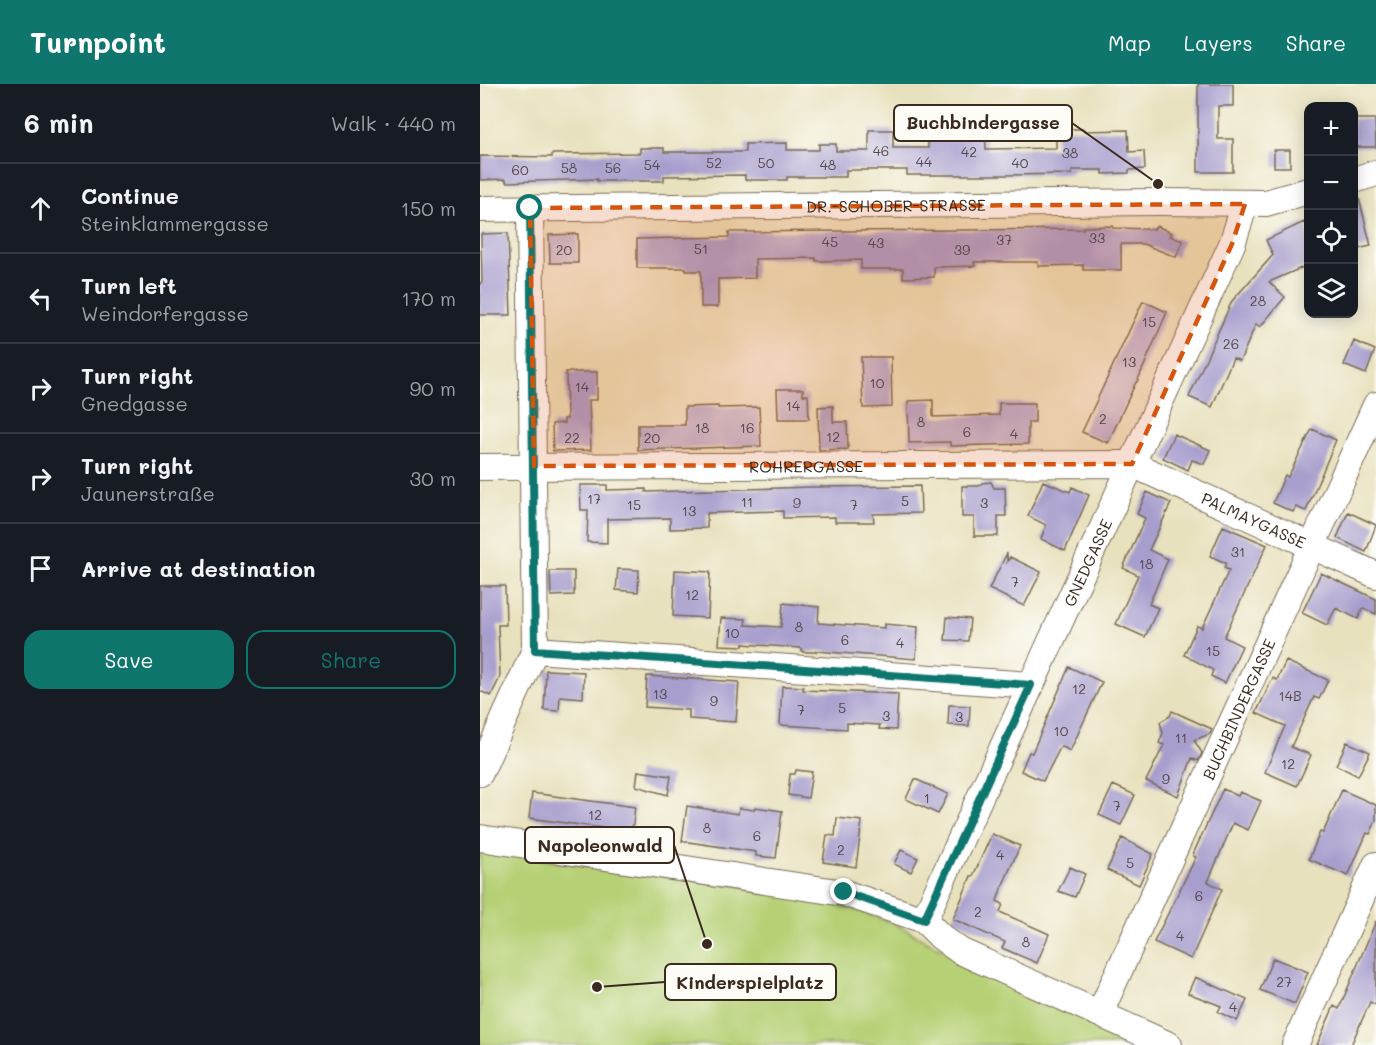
<!DOCTYPE html>
<html lang="en">
<head>
<meta charset="utf-8">
<style>
  :root { --surface:#171b24; --page:#20242c; --text:#f1f3f6; --muted:#9ea1a6; --line:#363941; --accent:#0f766e }
  body { margin:0; font-family:Mali,sans-serif; background:var(--page); color:var(--text) }
  .controls { position:absolute; right:18px; top:18px; display:grid; overflow:hidden; border-radius:12px; box-shadow:0 3px 15px #0003 }
  .controls button { width:54px; height:54px; display:grid; place-items:center; padding:0; border:0; border-bottom:2px solid var(--line); background:var(--surface); color:var(--text); font:30px sans-serif }
  .stop { position:absolute; width:18px; height:18px; margin:-14px; border:4px solid #0f766e; border-radius:50%; background:#fff }
  .stop.end { background:#0f766e; border-color:#fff; box-shadow:0 2px 6px #0008 }
  .list { margin:0; padding:0; list-style:none }
  h2 { display:flex; justify-content:space-between; align-items:center; height:78px; margin:0; padding:0 24px; font-size:26px }
  h2 small { font-size:20px; font-weight:400; color:var(--muted) }
  .list li { display:grid; grid-template-columns:39px 1fr auto; gap:18px; align-items:center; box-sizing:border-box; height:90px; padding:0 24px; border-top:2px solid var(--line) }
  .list b { display:block; font-size:22px; white-space:nowrap }
  .list p { margin:0; font-size:20px; white-space:nowrap; color:var(--muted) }
  .list em { font-size:20px; font-style:normal; color:var(--muted) }
  .actions { display:flex; gap:12px; padding:18px 24px }
  .actions a { flex:1; padding:14px 0; border:2px solid var(--accent); border-radius:18px; text-align:center; font-size:21px; color:var(--accent) }
  .actions .main { background:var(--accent); color:#fff }
  .icon { flex:none; width:33px; height:33px; fill:none; stroke:currentColor; stroke-width:2; stroke-linecap:round; stroke-linejoin:round }
  .map { position:relative; flex:none; width:896px; height:961px; overflow:hidden }
  header { display:flex; align-items:center; gap:36px; box-sizing:border-box; height:84px; padding:0 30px; background:var(--accent); color:#fff }
  header strong { font-size:28px }
  nav { display:flex; gap:33px; margin-inline-start:auto; font-size:21px }
  main { display:flex }
  aside { flex:1; background:var(--surface) }
  .map>svg:first-child { display:block }
  .green { fill:#b6d075; stroke:#787d4a; stroke-width:1.5 }
  .building { fill:#a79ecd }
  .lines { fill:none; stroke-linecap:round; stroke-linejoin:round }
  .minor-casing { stroke:#786a56; stroke-width:28 }
  .minor { stroke:#fff; stroke-width:26 }
  .route { stroke:#0f766e; stroke-width:8 }
  .marked { fill:#d7540e; fill-opacity:0.2; stroke:#d7540e; stroke-width:4.5; stroke-dasharray:12 8; stroke-linejoin:round }
  .labels { text-anchor:middle; dominant-baseline:central; stroke-width:4.5; stroke-linejoin:round; paint-order:stroke }
  .number-label { font-size:14px; fill:#56474a }
  .street-label { font-size:16px; fill:#3b2a1e; stroke:#fdfcf7 }
  .leader { fill:none; stroke:#3b2a1e; stroke-width:2 }
  .callout-dot { fill:#3b2a1e; stroke:#fdfcf7; stroke-width:2 }
  .callout { fill:#fdfcf7; stroke:#3b2a1e; stroke-width:2 }
  .callout-label { font-size:18px; text-anchor:middle; font-weight:bold; fill:#3b2a1e }
</style>
</head>
<body>
<header>
<strong>Turnpoint</strong>
<nav><a>Map</a><a>Layers</a><a>Share</a></nav>
</header>
<main>
<aside>
<h2>6 min<small>Walk · 440 m</small></h2>
<ul class="list">
<li><svg class="icon" aria-label="ahead" viewBox="0 0 24 24"><path d="M12 20V5M6 11l6-6 6 6"/></svg><div><b>Continue</b><p>Steinklammergasse</p></div><em>150 m</em></li>
<li><svg class="icon" aria-label="left" viewBox="0 0 24 24"><path d="M17 20v-9H6M10 6l-5 5 5 5"/></svg><div><b>Turn left</b><p>Weindorfergasse</p></div><em>170 m</em></li>
<li><svg class="icon" aria-label="right" viewBox="0 0 24 24"><path d="M7 20v-9h11M14 6l5 5-5 5"/></svg><div><b>Turn right</b><p>Gnedgasse</p></div><em>90 m</em></li>
<li><svg class="icon" aria-label="right" viewBox="0 0 24 24"><path d="M7 20v-9h11M14 6l5 5-5 5"/></svg><div><b>Turn right</b><p>Jaunerstraße</p></div><em>30 m</em></li>
<li><svg class="icon" aria-label="arrive" viewBox="0 0 24 24"><path d="M6 21V4h12l-3 4 3 4H6"/></svg><div><b>Arrive at destination</b></div></li>
</ul>
<div class="actions"><a class="main">Save</a><a>Share</a></div>
</aside>
<div class="map">
<svg width="896" height="961" viewBox="0 0 896 961">
  <rect width="100%" height="100%" fill="#fdfcf7"/>
  <filter id="ink" filterUnits="userSpaceOnUse"><feTurbulence type="fractalNoise" baseFrequency=".0167" numOctaves="2"/><feDisplacementMap in="SourceGraphic" scale="12" xChannelSelector="R" yChannelSelector="G"/><feConvolveMatrix kernelMatrix="1 2 1 2 8 2 1 2 1" color-interpolation-filters="sRGB"/></filter>
  <filter id="wash" filterUnits="userSpaceOnUse"><feTurbulence type="fractalNoise" baseFrequency=".008" numOctaves="4" result="noise"/><feDisplacementMap in="SourceGraphic" scale="24" xChannelSelector="R" yChannelSelector="G"/><feGaussianBlur stdDeviation="1.35" result="paint"/><feColorMatrix in="noise" values="0 0 0 0 0 0 0 0 0 0 0 0 0 0 0 0 0 1.4 0 .05"/><feComposite in="paint" operator="in"/></filter>
  <g filter="url(#wash)">
    <rect width="100%" height="100%" fill="#e8e1bd"/>
    <path class="green" d="M0 767 334 812 414 839 469 869 673 961H0Z"/>
    <g id="blocks">
      <path class="building" d="M718 0H753V22H738V55H753V88H718Z
        M873 35H895L896 63H873Z
        M587 45H604V47L648 46 649 68 664 67 665 85 649 86V89L623 90V86H592V90L525 91H427V86H366V93H307V96H265V91L184 92V97H117V95L26 98V95L0 96V72L72 73V70L160 69V64H184V68H265V60L307 59V66H339V60H356V67H389V46H413V64H448V56H478V49L505 48 506 65 576 64V49H587Z
        M794 66H810V83H794Z
        M879 114 891 162 873 166V115Z
        M824 138 828 147V181L789 198 805 213 780 243 776 240 760 277 753 274 732 323 709 313 752 217 793 171 786 156Z
        M633 142V144L674 145 677 142 692 149 690 152 703 157 696 173 663 160H641V186H603V181L558 182V178H494L495 182 454 183V193L423 194V185H381V176L336 177V174L275 175V194L238 195V223H221V187H206V184H157V155L249 153V148L603 145V143Z
        M28 149 31 231H0V199L2 198 1 150Z
        M98 150V179H70L69 151Z
        M663 217 687 228 657 298H656L628 359 602 348Z
        M874 257 895 266 886 290 864 281Z
        M381 273H411L412 323 383 324Z
        M86 288H117V316H109L111 366 73 367 72 340 84 339V335H87Z
        M297 305H323V311H328L329 335H298Z
        M453 316V333L519 331V319H555V338H548V360L470 362V358L429 359 428 317Z
        M238 322V324L279 323 281 362 158 366V341H205V323Z
        M353 322V338H367L368 365 339 366 338 323Z
        M832 345 856 356 826 427 816 423 813 428 793 419 805 391 808 393Z
        M694 350 730 366 724 380 712 376 708 386 683 374Z
        M563 397 590 408 592 403 609 411 585 467 561 455 566 441 548 432Z
        M511 398 514 404H525L526 432H518V452H494V433H482V402H499L502 399Z
        M100 401H127V406L166 405V408L331 403 440 402 441 429 393 430 394 438H355V433L303 434V427L227 429V444L190 445V434L127 435V459L107 458 108 426H101Z
        M667 408 691 419 669 466 688 475 669 520 678 524 665 553 636 540 658 491 643 484 665 434 657 430Z
        M868 428 896 441 886 468 857 454Z
        M743 442 787 461 744 553 762 562 745 599 731 592 733 586 704 571 717 542 722 544 749 486 744 484 746 479 730 472Z
        M527 469V478L530 473 561 488 544 522 509 505Z
        M138 485 159 486 158 508 136 506Z
        M195 486 230 488 228 534 193 532Z
        M70 487H94V511L71 512Z
        M841 489 896 515V530L883 524 878 535 856 524 847 541 822 529Z
        M0 502H25L26 541H18L20 593 11 612 0 607Z
        M303 519 339 523 338 539 404 544V540L438 543 436 575 336 567V568H323L321 564 263 560V562L239 561 241 534 266 535 265 541 301 543Z
        M467 533 490 535 488 557 465 556Z
        M806 577 848 596 839 615 834 613 811 663 831 671 817 702 785 688 805 642 776 629 793 594 797 596Z
        M589 583 622 598 590 667 581 662 563 697 541 687 549 668 552 669Z
        M66 586 104 588 103 614 80 612 79 627 64 626Z
        M167 592 259 598 256 638 209 635V626L165 623Z
        M302 602 323 603V606L418 610 416 646 399 645 400 641 367 639V645L300 641Z
        M469 621 490 622 489 642 468 641Z
        M692 627 732 645 730 650 714 656 722 669 718 677 712 674 698 712 666 697 684 661 679 659 683 649 680 638 690 632Z
        M867 658 890 668 878 692 856 681Z
        M316 686 332 688 328 714 308 711 310 690H315Z
        M158 687 191 692 188 711 156 702Z
        M435 695 468 710 458 730 426 715Z
        M633 701 655 711 641 741 619 731Z
        M743 705 758 712 760 708 781 717 768 746 753 739 728 798 742 805 711 875 674 858 716 773 713 772 714 768Z
        M862 706 896 721V736L890 750 887 749 868 792 829 775 840 748 843 749Z
        M52 709 155 723 152 748 49 734Z
        M207 722 258 730 259 724 274 726 275 723 302 727 296 774 276 772V768L202 757Z
        M357 734 382 737 376 783 343 778 347 751 355 752Z
        M512 750 540 762 521 805 517 817 523 820 520 828 569 850 557 879 522 864 525 858 473 835 491 792H493Z
        M642 754 673 770 659 801 627 786Z
        M421 766 438 774 431 788 414 780Z
        M590 783 605 790 595 813 578 807Z
        M896 837V921L890 918 871 961H837L854 922 859 925Z
        M793 874 828 888 815 920 780 906Z
        M715 893 767 916 757 937 738 928 741 922 708 909Z"/>
    </g>
  </g>
  <g filter="url(#ink)">
    <use href="#blocks" fill-opacity="0" stroke="#786a56" stroke-width="1.5"/>
    <g class="lines">
      <defs>
        <g id="minor">
          <path d="M874 96 896 89"/>
          <path id="s1" d="M0 125 679 118 786 119 828 107"/>
          <path id="s2" d="M0 383 652 380 896 491"/>
          <path d="M55 566 551 601"/>
          <path d="M0 689 55 566 50 124"/>
          <path d="M0 754 364 809 444 836 461 853 480 867 689 961"/>
          <path id="s3" d="M444 836 752 160 765 120"/>
          <path id="s4" d="M620 929 896 321"/>
          <path d="M815 961 896 781"/>
        </g>
      </defs>
      <use href="#minor" class="minor-casing"/>
      <use href="#minor" class="minor"/>
    </g>
  </g>
  <g class="lines" filter="url(#ink)">
    <path class="route" d="M50 124 55 566 551 601 444 836 364 808"/>
  </g>
  <path class="marked" d="M765 120 752 160 652 380 54 382 50 124Z"/>
  <g class="labels">
    <g class="number-label">
      <text x="401" y="66">46</text>
      <text x="489" y="67">42</text>
      <text x="590" y="68">38</text>
      <text x="444" y="77">44</text>
      <text x="234" y="78">52</text>
      <text x="286" y="78">50</text>
      <text x="540" y="78">40</text>
      <text x="172" y="80">54</text>
      <text x="348" y="80">48</text>
      <text x="89" y="83">58</text>
      <text x="133" y="83">56</text>
      <text x="40" y="85">60</text>
      <text x="617" y="153">33</text>
      <text x="524" y="155">37</text>
      <text x="350" y="157">45</text>
      <text x="396" y="158">43</text>
      <text x="221" y="164">51</text>
      <text x="84" y="165">20</text>
      <text x="482" y="165">39</text>
      <text x="778" y="216">28</text>
      <text x="669" y="237">15</text>
      <text x="751" y="259">26</text>
      <text x="649" y="277">13</text>
      <text x="397" y="298">10</text>
      <text x="102" y="302">14</text>
      <text x="313" y="321">14</text>
      <text x="623" y="334">2</text>
      <text x="441" y="337">8</text>
      <text x="222" y="343">18</text>
      <text x="267" y="343">16</text>
      <text x="487" y="347">6</text>
      <text x="534" y="349">4</text>
      <text x="353" y="352">12</text>
      <text x="92" y="353">22</text>
      <text x="172" y="353">20</text>
      <text x="114" y="414">17</text>
      <text x="425" y="416">5</text>
      <text x="267" y="417">11</text>
      <text x="317" y="418">9</text>
      <text x="504" y="418">3</text>
      <text x="154" y="420">15</text>
      <text x="374" y="420">7</text>
      <text x="209" y="426">13</text>
      <text x="758" y="467">31</text>
      <text x="666" y="479">18</text>
      <text x="535" y="497">7</text>
      <text x="212" y="510">12</text>
      <text x="319" y="542">8</text>
      <text x="252" y="548">10</text>
      <text x="365" y="555">6</text>
      <text x="420" y="558">4</text>
      <text x="733" y="566">15</text>
      <text x="599" y="604">12</text>
      <text x="180" y="609">13</text>
      <text x="810" y="611">14B</text>
      <text x="234" y="616">9</text>
      <text x="362" y="623">5</text>
      <text x="321" y="625">7</text>
      <text x="406" y="631">3</text>
      <text x="479" y="632">3</text>
      <text x="581" y="646">10</text>
      <text x="701" y="653">11</text>
      <text x="808" y="679">12</text>
      <text x="686" y="694">9</text>
      <text x="447" y="713">1</text>
      <text x="637" y="721">7</text>
      <text x="115" y="730">12</text>
      <text x="227" y="743">8</text>
      <text x="277" y="751">6</text>
      <text x="361" y="765">2</text>
      <text x="520" y="770">4</text>
      <text x="650" y="778">5</text>
      <text x="719" y="811">6</text>
      <text x="498" y="827">2</text>
      <text x="700" y="851">4</text>
      <text x="546" y="857">8</text>
      <text x="804" y="897">27</text>
      <text x="753" y="922">4</text>
    </g>
    <g class="street-label">
      <text stroke="none"><textPath href="#s1" startOffset="416">DR.-SCHOBER-STRASSE</textPath></text>
      <text stroke="none"><textPath href="#s2" startOffset="326">ROHRERGASSE</textPath></text>
      <text stroke="none"><textPath href="#s2" startOffset="786">PALMAYGASSE</textPath></text>
      <text stroke="none"><textPath href="#s3" startOffset="393">GNEDGASSE</textPath></text>
      <text stroke="none"><textPath href="#s4" startOffset="334">BUCHBINDERGASSE</textPath></text>
    </g>
  </g>
  <path class="leader" d="M678 100L592 39M227 860L194 761M117 903L185 898"/>
  <g class="callout-dot">
    <circle cx="678" cy="100" r="6"/>
    <circle cx="227" cy="860" r="6"/>
    <circle cx="117" cy="903" r="6"/>
  </g>
  <g class="callout">
    <rect x="414" y="21" width="178" height="36" rx="6"/>
    <rect x="45" y="743" width="149" height="36" rx="6"/>
    <rect x="185" y="880" width="171" height="36" rx="6"/>
  </g>
  <g class="callout-label">
    <text x="503" y="45">Buchbindergasse</text>
    <text x="120" y="768">Napoleonwald</text>
    <text x="270" y="905">Kinderspielplatz</text>
  </g>
</svg>
<div class="controls">
<button>+</button>
<button>−</button>
<button><svg class="icon" aria-label="locate" viewBox="0 0 24 24"><circle cx="12" cy="12" r="6"/><path d="M12 2v4M12 18v4M2 12h4M18 12h4"/></svg></button>
<button><svg class="icon" aria-label="layers" viewBox="0 0 24 24"><path d="M12 4l9 5-9 5-9-5zM3 14l9 5 9-5"/></svg></button>
</div>
<div class="stop" style="left:50px;top:124px"></div>
<div class="stop end" style="left:364px;top:808px"></div>
</div>
</main>
</body>
</html>
